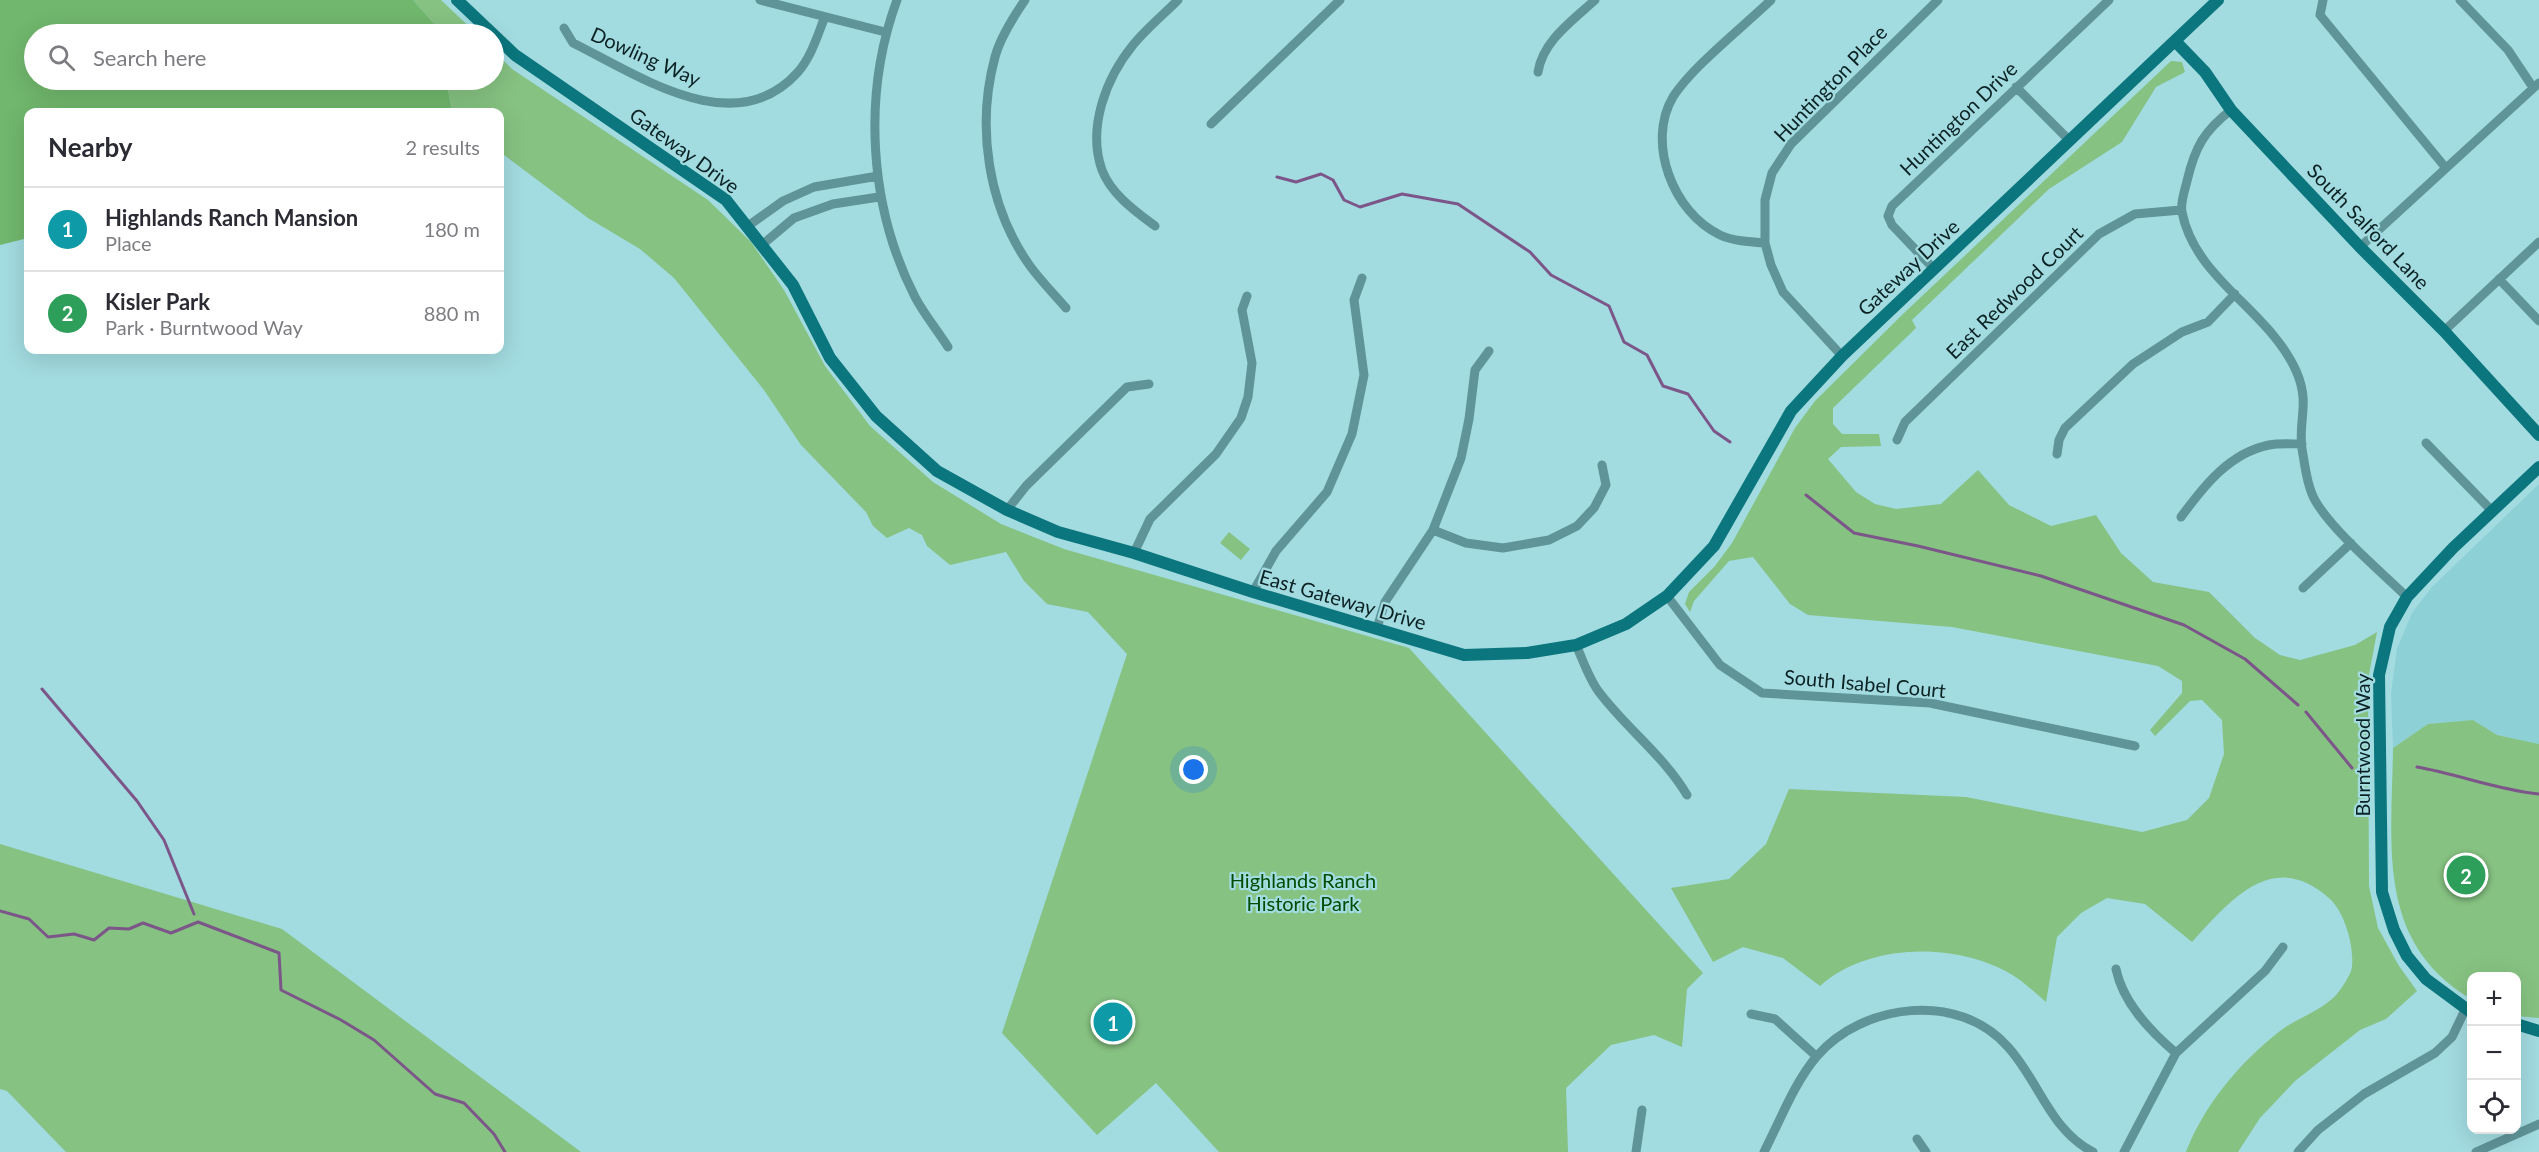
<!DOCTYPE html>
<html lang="en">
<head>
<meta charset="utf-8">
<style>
  :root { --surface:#fff; --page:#f2f2f3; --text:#2b2b33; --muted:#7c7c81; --line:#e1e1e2; --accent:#b82732 }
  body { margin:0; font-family:Lato,sans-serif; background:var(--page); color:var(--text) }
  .controls { position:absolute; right:18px; bottom:18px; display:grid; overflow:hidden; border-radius:12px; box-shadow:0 6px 24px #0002 }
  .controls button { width:54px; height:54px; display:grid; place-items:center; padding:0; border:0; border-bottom:2px solid var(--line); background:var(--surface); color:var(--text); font:30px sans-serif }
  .you { position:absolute; left:1194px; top:770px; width:21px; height:21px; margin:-15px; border:4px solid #fff; border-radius:50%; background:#1a73e8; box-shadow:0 0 0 9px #1a73e833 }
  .badge { display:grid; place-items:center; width:39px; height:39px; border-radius:50%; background:var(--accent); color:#fff; font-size:20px; font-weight:700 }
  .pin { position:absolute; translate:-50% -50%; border:3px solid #fff; box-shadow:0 2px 6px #0006 }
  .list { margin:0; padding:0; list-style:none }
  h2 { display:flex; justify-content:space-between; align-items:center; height:78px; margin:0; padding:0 24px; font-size:26px }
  h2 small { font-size:20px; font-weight:400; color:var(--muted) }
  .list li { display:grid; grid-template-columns:39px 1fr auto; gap:18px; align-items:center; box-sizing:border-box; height:84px; padding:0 24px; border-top:2px solid var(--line) }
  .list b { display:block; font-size:22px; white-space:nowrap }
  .list p { margin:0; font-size:20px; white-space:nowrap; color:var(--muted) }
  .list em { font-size:20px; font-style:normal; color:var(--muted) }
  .icon { flex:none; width:33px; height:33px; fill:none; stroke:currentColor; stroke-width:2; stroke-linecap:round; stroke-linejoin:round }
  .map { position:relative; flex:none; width:2539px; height:1152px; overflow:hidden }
  .search { position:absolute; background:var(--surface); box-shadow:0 6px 24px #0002; left:24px; top:24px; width:480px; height:66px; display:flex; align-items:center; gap:15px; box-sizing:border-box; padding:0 21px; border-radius:33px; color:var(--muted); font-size:22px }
  .panel { position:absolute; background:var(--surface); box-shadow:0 6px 24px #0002; left:24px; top:108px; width:480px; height:246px; border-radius:12px }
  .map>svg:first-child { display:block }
  .built { fill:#8dd0d6 }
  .green { fill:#86c282 }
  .forest { fill:#71b76d }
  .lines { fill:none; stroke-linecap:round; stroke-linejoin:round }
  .stream { stroke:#7c5689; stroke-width:3 }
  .street { stroke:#5f9498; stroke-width:9 }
  .secondary { stroke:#0b767d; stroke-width:12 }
  .labels { text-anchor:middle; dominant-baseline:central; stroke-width:4.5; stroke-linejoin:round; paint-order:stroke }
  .street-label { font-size:20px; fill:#0b2224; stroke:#a2dbe0 }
  .park-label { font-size:20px; fill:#004d00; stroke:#a2dbe0 }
</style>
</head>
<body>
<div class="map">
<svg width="2539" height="1152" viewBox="0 0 2539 1152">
  <rect width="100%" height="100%" fill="#a2dbe0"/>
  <path class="built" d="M2539 484V744L2497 735 2473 720 2428 724 2393 748 2391 693 2397 649 2412 613 2432 587Z"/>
  <path class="green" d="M413 0H441L477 34H438L436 26Z
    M494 51 512 69 708 200 751 242 784 290 825 366 870 426 933 482 1001 524 1064 549 1409 648 1703 973 1687 989 1682 1047 1654 1035 1611 1045 1566 1088 1568 1152H1219L1156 1083 1097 1135 1002 1033 1127 654 1088 612 1047 604 1024 581 1006 552 950 565 927 546 922 535 909 528 887 538 873 526 866 512 801 445 764 390 674 278 640 249 588 218 500 152V112L452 111 446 80H494Z
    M2171 61 2182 62 2185 72 2156 87 2122 142 2049 189 1912 320 1916 328 1833 408V424L1842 434H1879L1881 446 1841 447 1828 459 1856 492 1875 504 1896 509 1941 504 1978 470 2009 505 2051 526 2096 515 2121 553 2153 582 2209 592 2255 638 2280 655 2300 660 2355 645 2377 632 2368 680 2369 886 2378 928 2399 966 2417 991 2386 1019 2360 1030 2295 1081 2260 1118 2238 1152H2186C2204 1105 2240 1062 2280 1031 2297 1018 2323 1010 2337 994 2342 988 2352 973 2352 966 2354 946 2345 913 2330 899 2273 847 2230 901 2192 942L2145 904 2107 898 2081 913 2057 937 2046 1002C2037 994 2027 985 2017 978 1963 942 1870 941 1820 986L1783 958 1743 947 1713 962 1671 888 1729 879 1766 844 1789 789 1966 797 2142 832 2187 820 2209 798 2224 754 2222 720 2202 700 2190 701 2155 736 2150 730 2182 693V681L2158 666 1952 627 1808 615 1790 604 1753 557 1729 561 1694 601 1690 612 1685 604 1689 592 1715 566 1732 543 1795 428 1815 401 1903 314Z
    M1229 532 1250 549 1241 560 1220 543Z
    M2473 720 2497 735 2539 744V1018L2517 1016 2516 976H2472L2471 999C2375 942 2392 844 2393 748L2428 724Z
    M0 844 282 929 581 1152H66L7 1091 0 1089Z"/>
  <path class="forest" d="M0 0H413L436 26 438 34H34V80H446L452 111 28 112V238L0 245Z"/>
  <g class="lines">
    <path class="stream" d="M1277 177 1296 182 1321 174 1333 180 1344 200 1360 207 1402 194 1458 204 1530 252 1551 275 1609 306 1624 342 1647 355 1663 386 1688 394 1714 431 1730 442
      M1806 495 1854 533 1918 546 2041 576 2184 625 2245 659 2298 705
      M42 689 137 801 164 840 194 914
      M2306 712 2352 768
      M2417 767C2458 774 2497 790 2539 794
      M0 911 29 919 48 937 74 934 94 940 109 928 129 929 143 923 171 933 198 922 279 953 281 990 341 1020 374 1040 435 1094 464 1103 494 1134 505 1152"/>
    <path class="street" d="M760 0 885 32
      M897 0C862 95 869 207 915 297 924 314 937 330 948 347
      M1025 0C1014 16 1000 38 995 57 976 127 988 207 1030 266 1041 281 1054 294 1066 308
      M2323 0 2320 15 2445 167
      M2460 0 2508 50 2532 86
      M564 28 573 43C638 75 735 143 798 72 811 57 817 37 824 19
      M1538 72C1543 41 1572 21 1595 0
      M2016 87 2070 141
      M2231 110C2204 131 2195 147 2187 181 2185 190 2180 203 2182 212 2195 280 2271 311 2297 373 2310 404 2298 420 2302 449 2305 465 2307 487 2316 502 2334 532 2380 571 2407 597
      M1211 124 1340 0
      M748 226 783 201 814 187 878 176
      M1155 226C1135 211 1111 194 1102 170 1087 128 1106 78 1133 45 1146 29 1163 15 1178 0
      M1765 243C1750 242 1733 241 1720 235 1673 213 1646 142 1673 97 1692 67 1744 26 1771 0
      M763 244 794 218 833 204 879 197
      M2360 247 2539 83
      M1934 269 1892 225 1888 216 1892 206 2109 0
      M2499 279 2539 321
      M2444 331 2539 242
      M1842 356 1783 292 1771 265 1765 243V200L1772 173 1791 144 1938 0
      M1897 440 1905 422 2099 234 2135 214 2181 210
      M2426 443 2493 512
      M2057 454 2059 440 2065 428 2133 364 2182 332 2208 322 2235 294
      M1007 510 1026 486 1127 387 1149 384
      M2181 517C2203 487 2229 453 2269 445 2279 443 2291 444 2302 444
      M1433 530 1466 543 1503 548 1549 540 1577 526 1594 508 1606 485 1602 465
      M1134 553 1150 519 1216 454 1241 418 1248 397 1252 363 1242 310 1247 296
      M2303 588 2351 543
      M1253 592 1276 551 1327 492 1352 434 1364 375 1354 300 1362 278
      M1667 596 1720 665 1762 693 1930 703 2135 746
      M1377 628 1385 602 1433 530 1461 458 1469 419 1475 370 1489 351
      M1576 645C1583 660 1589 679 1599 692 1626 728 1664 756 1687 795
      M2116 969C2123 1003 2150 1031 2176 1053
      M1751 1014 1775 1019 1816 1056
      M1917 1139 1926 1152
      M1636 1152 1642 1110
      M1764 1152C1780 1121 1794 1083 1817 1056 1863 1003 1959 991 2008 1047 2039 1081 2050 1130 2093 1152
      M2124 1152 2176 1053 2265 971 2283 947
      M2298 1152 2318 1130 2364 1094 2435 1053 2452 1037 2465 1010
      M2476 1152 2539 1124"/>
    <path class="secondary" d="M457 0 515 55 726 200 793 285 830 358 876 416 937 471 1007 510 1058 532 1134 553 1253 592 1464 655 1527 653 1576 645 1626 624 1667 596 1714 546 1791 411 1842 356 2218 0
      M2175 41 2205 72 2231 110 2360 247 2444 331 2539 435
      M2472 1013 2426 979 2407 956 2394 930 2382 892 2379 675 2390 627 2407 597 2453 548 2539 467
      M2516 1024 2539 1031"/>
  </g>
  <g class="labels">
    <g class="street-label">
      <text transform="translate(646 56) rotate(24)">Dowling Way</text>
      <text transform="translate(1830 83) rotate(-46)">Huntington Place</text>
      <text transform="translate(1958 118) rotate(-44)">Huntington Drive</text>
      <text transform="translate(685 150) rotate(36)">Gateway Drive</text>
      <text transform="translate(2369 226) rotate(46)">South Salford Lane</text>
      <text transform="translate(1908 267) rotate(-43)">Gateway Drive</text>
      <text transform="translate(2014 292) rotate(-44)">East Redwood Court</text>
      <text transform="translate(1343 599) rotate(16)">East Gateway Drive</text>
      <text transform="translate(1865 683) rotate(5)">South Isabel Court</text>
      <text transform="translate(2362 745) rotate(-90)">Burntwood Way</text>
    </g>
    <g class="park-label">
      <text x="1303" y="880">Highlands Ranch<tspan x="1303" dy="23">Historic Park</tspan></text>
    </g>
  </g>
</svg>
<div class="controls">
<button>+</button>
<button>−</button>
<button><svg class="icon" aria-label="locate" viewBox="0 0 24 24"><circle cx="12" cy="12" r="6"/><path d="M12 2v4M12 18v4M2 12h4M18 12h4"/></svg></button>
</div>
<div class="you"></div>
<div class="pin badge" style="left:1113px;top:1022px;background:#0f9aa8">1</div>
<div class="pin badge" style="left:2466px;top:875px;background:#2e9e5b">2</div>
<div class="search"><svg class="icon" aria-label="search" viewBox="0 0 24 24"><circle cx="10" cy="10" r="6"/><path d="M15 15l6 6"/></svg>Search here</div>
<section class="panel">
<h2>Nearby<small>2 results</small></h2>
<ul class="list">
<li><span class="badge" style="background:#0f9aa8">1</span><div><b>Highlands Ranch Mansion</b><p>Place</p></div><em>180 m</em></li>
<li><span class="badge" style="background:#2e9e5b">2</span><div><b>Kisler Park</b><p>Park · Burntwood Way</p></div><em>880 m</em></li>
</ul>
</section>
</div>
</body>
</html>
